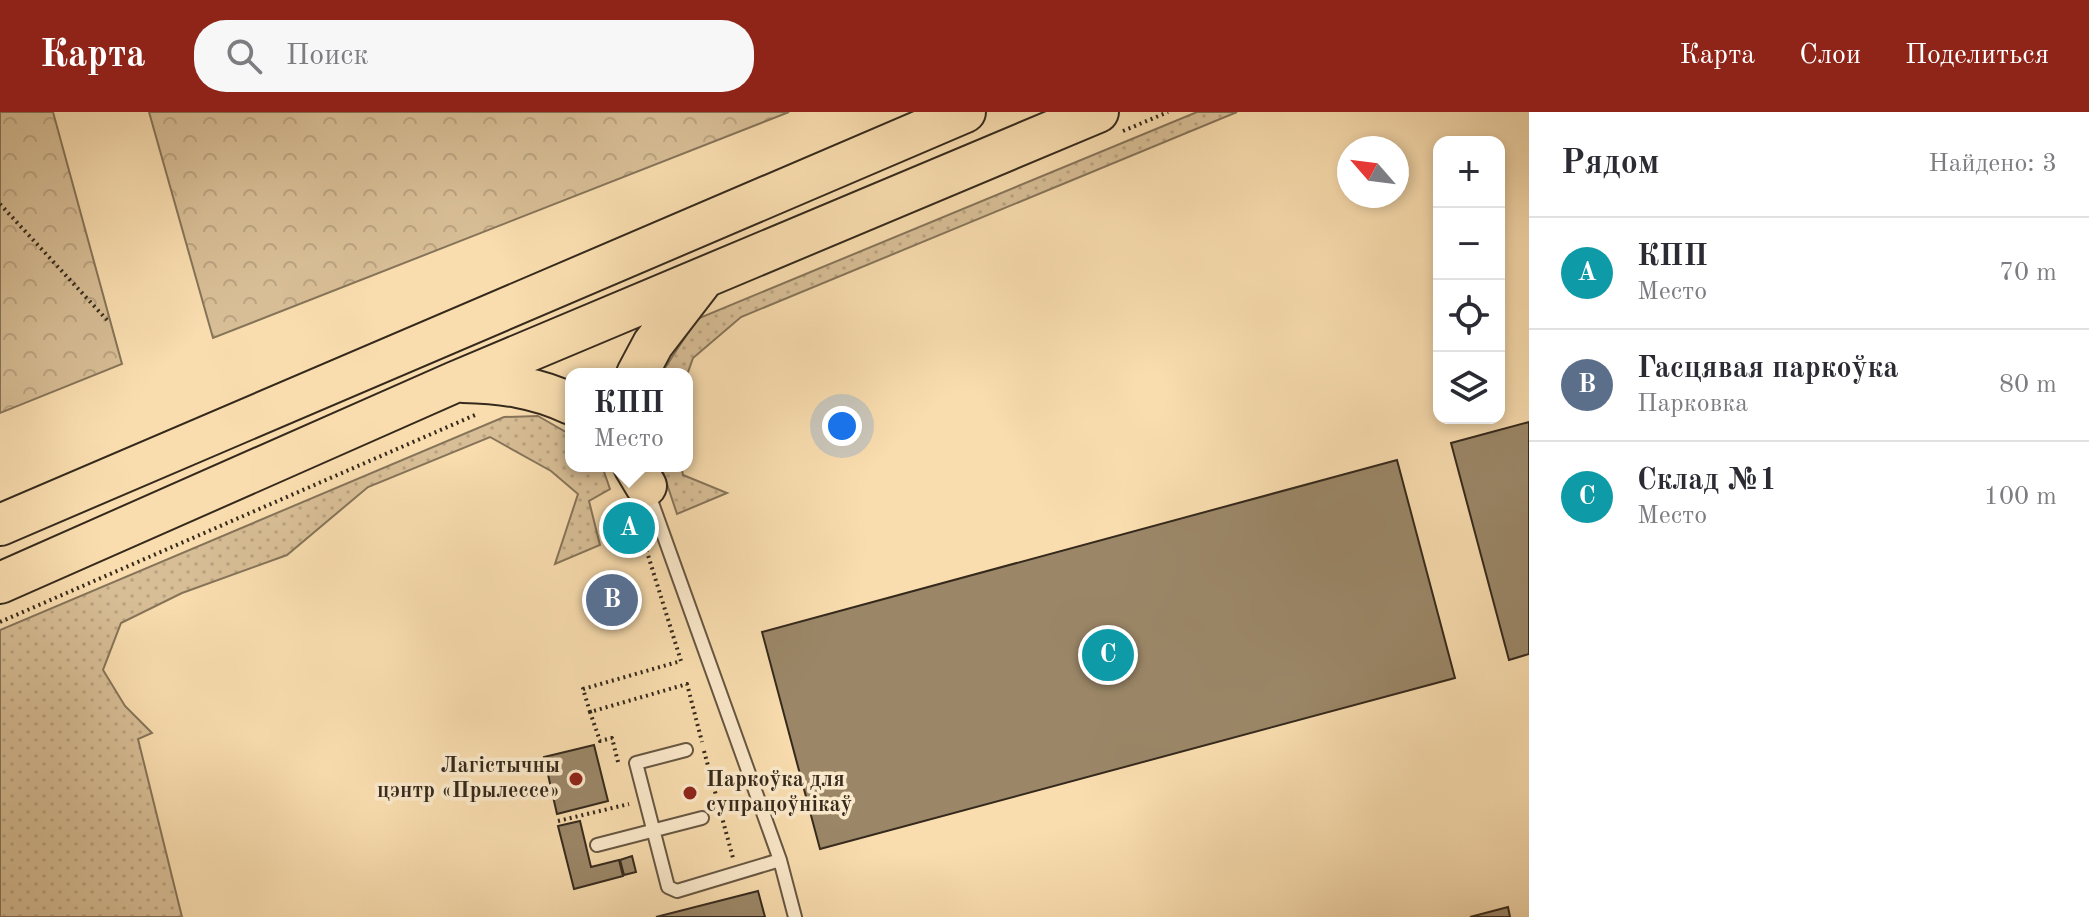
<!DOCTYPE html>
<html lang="ru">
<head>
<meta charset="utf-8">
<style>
  :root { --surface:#fff; --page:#f7f7f7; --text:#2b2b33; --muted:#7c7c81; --line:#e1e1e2; --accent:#8f2418 }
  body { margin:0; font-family:"Old Standard TT",serif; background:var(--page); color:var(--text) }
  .controls { position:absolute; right:24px; top:24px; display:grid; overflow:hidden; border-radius:16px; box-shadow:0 4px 12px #0003 }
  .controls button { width:72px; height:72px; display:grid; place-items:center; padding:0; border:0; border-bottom:2px solid var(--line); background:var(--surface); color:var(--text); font:40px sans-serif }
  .compass { position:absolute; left:1337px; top:24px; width:72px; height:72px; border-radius:50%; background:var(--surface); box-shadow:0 4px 12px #0003; rotate:298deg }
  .you { position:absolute; left:842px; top:314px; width:28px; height:28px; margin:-20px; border:6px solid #fff; border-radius:50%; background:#1a73e8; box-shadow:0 0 0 12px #1a73e833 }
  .badge { display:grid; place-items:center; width:52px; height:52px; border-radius:50%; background:var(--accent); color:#fff; font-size:26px; font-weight:700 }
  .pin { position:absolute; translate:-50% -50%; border:4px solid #fff; box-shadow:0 2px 8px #0006 }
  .popup { position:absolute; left:565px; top:256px; width:128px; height:104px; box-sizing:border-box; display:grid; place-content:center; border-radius:16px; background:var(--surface); filter:drop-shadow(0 2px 6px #0005); font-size:26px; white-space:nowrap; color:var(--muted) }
  .popup b { font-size:30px; color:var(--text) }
  .popup::after { content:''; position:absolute; left:50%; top:100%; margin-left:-16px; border:16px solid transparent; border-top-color:var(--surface) }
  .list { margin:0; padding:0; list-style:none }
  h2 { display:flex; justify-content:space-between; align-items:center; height:104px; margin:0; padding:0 32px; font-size:34px }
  h2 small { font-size:26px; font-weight:400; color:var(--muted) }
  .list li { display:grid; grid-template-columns:52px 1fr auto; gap:24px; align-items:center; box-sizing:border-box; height:112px; padding:0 32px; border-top:2px solid var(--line) }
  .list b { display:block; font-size:30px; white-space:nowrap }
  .list p { margin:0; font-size:26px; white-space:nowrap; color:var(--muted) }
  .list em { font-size:26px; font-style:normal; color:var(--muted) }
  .icon { flex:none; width:44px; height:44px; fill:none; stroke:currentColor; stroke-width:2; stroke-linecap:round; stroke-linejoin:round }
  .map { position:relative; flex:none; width:1529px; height:805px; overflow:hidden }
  header { display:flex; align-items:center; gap:48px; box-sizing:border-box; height:112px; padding:0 40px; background:var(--accent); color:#fff }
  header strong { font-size:38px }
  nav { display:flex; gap:44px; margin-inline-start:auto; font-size:28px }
  .search { width:560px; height:72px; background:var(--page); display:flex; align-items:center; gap:20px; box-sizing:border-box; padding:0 28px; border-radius:32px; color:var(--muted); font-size:30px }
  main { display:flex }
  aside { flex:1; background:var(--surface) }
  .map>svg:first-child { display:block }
  .grass { fill:url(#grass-dots); stroke:#867459; stroke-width:2 }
  .forest { fill:url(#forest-crowns); stroke:#867459; stroke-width:2 }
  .building { fill:#9b8768; stroke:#35291c; stroke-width:2 }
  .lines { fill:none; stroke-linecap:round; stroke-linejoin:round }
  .service-casing { stroke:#665641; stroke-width:16 }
  .trunk-casing { stroke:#35291c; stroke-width:44 }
  .path { stroke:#35291c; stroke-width:4; stroke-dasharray:2 4; stroke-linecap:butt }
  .service { stroke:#fbe9cb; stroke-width:12 }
  .trunk { stroke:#f9ddaf; stroke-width:40 }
  .poi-dot { fill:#8f2418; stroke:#fbe9cb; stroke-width:3 }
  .labels { text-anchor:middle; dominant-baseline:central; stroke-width:7; stroke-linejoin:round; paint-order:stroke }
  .poi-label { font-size:22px; font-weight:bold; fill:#35291c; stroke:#fbe9cb; text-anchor:end }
</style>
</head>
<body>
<header>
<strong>Карта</strong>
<div class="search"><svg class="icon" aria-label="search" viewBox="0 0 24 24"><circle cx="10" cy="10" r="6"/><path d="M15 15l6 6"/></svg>Поиск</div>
<nav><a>Карта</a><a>Слои</a><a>Поделиться</a></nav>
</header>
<main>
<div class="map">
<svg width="1529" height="805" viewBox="0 0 1529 805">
  <defs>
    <pattern id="grass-dots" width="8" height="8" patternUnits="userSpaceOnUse" patternTransform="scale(2)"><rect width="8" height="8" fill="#d8be96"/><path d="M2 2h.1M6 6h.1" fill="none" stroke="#baa381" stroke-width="1.8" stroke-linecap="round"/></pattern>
    <pattern id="forest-crowns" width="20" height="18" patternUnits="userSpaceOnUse" patternTransform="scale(2)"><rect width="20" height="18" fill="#d8be96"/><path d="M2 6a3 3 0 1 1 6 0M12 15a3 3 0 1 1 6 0" fill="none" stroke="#baa381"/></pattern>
  </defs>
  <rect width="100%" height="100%" fill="#f9ddaf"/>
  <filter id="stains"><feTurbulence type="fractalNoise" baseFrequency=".0025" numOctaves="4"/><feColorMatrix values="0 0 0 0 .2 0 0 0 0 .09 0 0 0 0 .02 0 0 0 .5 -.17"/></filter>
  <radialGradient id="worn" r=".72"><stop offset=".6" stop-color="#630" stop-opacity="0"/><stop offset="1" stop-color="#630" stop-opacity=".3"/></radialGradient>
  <path class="grass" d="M1197 0H1237L741 205 693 246 687 263 661 262 697 207Z
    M538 304 571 323V354H602L610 377 589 389 600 433 555 452 578 382 551 359 490 325 368 375 287 443 182 481 121 511 103 558 125 594 152 621 138 627 182 805H0V518L504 305Z
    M661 354H681L683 363 727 381 677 402Z"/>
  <path class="forest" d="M0 0H53L122 252 0 301Z
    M149 0H789L213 226Z"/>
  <path class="building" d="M1529 310V542L1509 548 1451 331Z
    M1397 348 1455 566 820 737 762 520Z
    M632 408 636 420 625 424 621 411Z
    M594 633 608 689 557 702 544 645Z
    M580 709 591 755 619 748 623 764 574 777 558 714Z
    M632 744 636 760 624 763 620 748Z
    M758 779 765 805H656Z
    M1508 795 1510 805H1470Z"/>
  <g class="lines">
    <defs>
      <path id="service" d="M647 377 780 748 795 805
        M686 638 636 651 668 775 677 779 780 748
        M597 733 702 706"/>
      <path id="trunk" d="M637 262 653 232 703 167
        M463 270C501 271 536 275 571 292
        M634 354 646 374
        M0 413 965 0
        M0 471 455 270 1098 0"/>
    </defs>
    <use href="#service" class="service-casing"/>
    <use href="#trunk" class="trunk-casing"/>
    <path class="path" d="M1123 19 1168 0
      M0 92 107 208
      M0 510 475 303
      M590 600 583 577 681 549 642 424 646 422
      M704 639 733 746
      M618 650 612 626 600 629 590 600 687 572 702 630
      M558 709 629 692"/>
    <use href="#service" class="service"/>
    <use href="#trunk" class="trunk"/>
  </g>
  <g class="poi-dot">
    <circle cx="576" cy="667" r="8"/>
    <circle cx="690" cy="681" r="8"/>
  </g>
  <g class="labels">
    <g class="poi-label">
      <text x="560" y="654">Лагістычны<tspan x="560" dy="25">цэнтр «Прылессе»</tspan></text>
      <text x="706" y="668" text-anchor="start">Паркоўка для<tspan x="706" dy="25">супрацоўнікаў</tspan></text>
    </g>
  </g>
  <rect width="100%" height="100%" filter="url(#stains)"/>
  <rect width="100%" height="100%" fill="url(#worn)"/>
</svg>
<div class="controls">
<button>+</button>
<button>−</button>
<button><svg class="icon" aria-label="locate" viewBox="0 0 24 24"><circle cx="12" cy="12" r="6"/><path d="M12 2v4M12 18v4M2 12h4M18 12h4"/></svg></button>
<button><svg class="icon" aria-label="layers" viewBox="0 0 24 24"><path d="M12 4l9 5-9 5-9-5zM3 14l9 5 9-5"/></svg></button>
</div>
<svg class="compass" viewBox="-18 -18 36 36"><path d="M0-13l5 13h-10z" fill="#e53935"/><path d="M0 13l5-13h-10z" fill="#7c7c81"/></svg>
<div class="you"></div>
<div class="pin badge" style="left:629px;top:416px;background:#0f9aa8">A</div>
<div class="popup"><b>КПП</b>Место</div>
<div class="pin badge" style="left:612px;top:488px;background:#5c6f8a">B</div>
<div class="pin badge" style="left:1108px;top:543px;background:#0f9aa8">C</div>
</div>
<aside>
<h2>Рядом<small>Найдено: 3</small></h2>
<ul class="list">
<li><span class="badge" style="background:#0f9aa8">A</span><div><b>КПП</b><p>Место</p></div><em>70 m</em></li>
<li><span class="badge" style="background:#5c6f8a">B</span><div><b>Гасцявая паркоўка</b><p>Парковка</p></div><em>80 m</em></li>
<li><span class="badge" style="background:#0f9aa8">C</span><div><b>Склад №1</b><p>Место</p></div><em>100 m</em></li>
</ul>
</aside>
</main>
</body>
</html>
